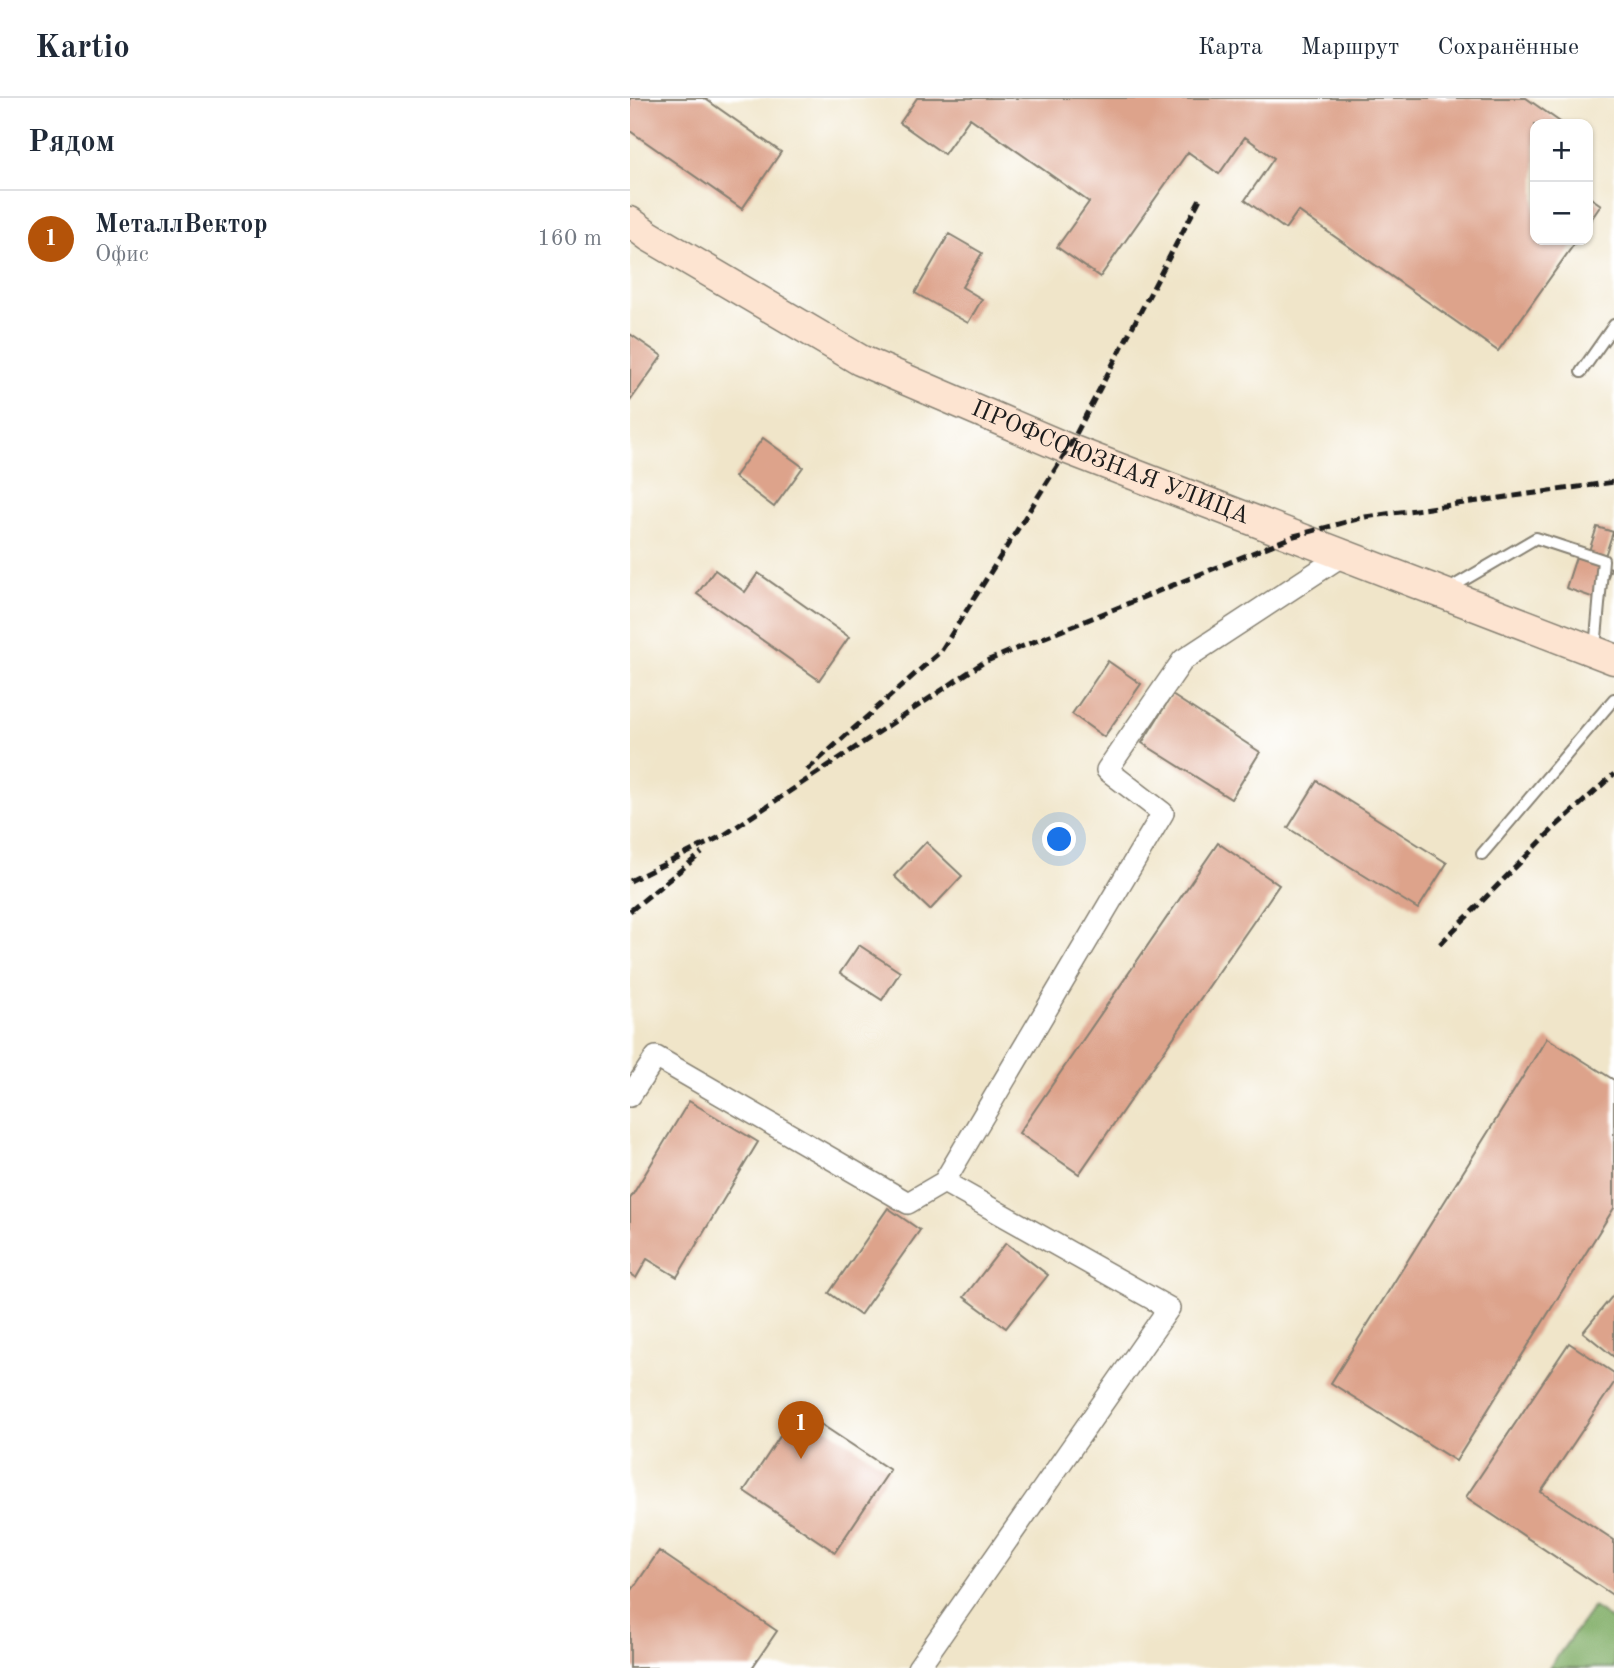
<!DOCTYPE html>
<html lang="ru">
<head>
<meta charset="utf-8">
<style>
  :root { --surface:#fff; --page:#f2f2f3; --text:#1f2937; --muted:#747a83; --line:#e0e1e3; --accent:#b45309 }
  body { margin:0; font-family:"Old Standard TT",serif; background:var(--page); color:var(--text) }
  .controls { position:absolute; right:21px; top:21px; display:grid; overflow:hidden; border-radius:14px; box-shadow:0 2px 5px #0004 }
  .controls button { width:63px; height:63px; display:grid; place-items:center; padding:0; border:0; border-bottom:2px solid var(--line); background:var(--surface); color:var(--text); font:35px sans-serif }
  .you { position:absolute; left:430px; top:742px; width:24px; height:24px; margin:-18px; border:5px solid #fff; border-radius:50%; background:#1a73e8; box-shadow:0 0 0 10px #1a73e833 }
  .badge { display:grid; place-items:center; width:46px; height:46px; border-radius:50%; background:var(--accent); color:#fff; font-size:23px; font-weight:700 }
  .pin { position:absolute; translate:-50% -58px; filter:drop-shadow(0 2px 4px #0008) }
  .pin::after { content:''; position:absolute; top:37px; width:24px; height:21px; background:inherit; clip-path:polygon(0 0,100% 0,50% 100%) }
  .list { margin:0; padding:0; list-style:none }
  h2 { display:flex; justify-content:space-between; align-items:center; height:91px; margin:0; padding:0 28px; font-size:30px }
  h2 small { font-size:23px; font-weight:400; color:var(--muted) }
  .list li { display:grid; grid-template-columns:46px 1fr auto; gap:21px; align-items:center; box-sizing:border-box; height:98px; padding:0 28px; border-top:2px solid var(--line) }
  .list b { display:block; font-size:26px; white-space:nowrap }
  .list p { margin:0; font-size:23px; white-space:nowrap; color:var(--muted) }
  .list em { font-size:23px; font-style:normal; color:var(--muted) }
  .map { position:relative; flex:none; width:984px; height:1570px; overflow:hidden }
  header { display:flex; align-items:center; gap:42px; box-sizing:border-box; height:98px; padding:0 35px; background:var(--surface); border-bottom:2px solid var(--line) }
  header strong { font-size:33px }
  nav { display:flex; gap:38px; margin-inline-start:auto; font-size:24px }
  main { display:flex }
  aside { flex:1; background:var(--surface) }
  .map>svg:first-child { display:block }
  .forest { fill:#80ad66; stroke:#4e6441; stroke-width:2 }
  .building { fill:#dda38b }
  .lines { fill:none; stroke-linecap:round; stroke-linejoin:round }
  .service-casing { stroke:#868072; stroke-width:14 }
  .minor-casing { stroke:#868072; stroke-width:24 }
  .secondary-casing { stroke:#868072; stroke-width:33 }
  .service { stroke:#fff; stroke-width:10 }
  .minor { stroke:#fff; stroke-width:21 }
  .secondary { stroke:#fde4d1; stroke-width:30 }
  .rail { stroke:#1c1c1c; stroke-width:5; stroke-dasharray:10 5; stroke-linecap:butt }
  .labels { text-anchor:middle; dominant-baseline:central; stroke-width:5; stroke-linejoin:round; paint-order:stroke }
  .street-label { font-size:24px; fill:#1c1c1c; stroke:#fff }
</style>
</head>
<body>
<header>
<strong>Kartio</strong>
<nav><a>Карта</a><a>Маршрут</a><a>Сохранённые</a></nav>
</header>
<main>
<aside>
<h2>Рядом<small></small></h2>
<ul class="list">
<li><span class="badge">1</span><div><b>МеталлВектор</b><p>Офис</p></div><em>160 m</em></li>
</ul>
</aside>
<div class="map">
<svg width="984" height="1570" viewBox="0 0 984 1570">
  <rect width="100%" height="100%" fill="#fff"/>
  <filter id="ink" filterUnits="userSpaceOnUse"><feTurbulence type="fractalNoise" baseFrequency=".0143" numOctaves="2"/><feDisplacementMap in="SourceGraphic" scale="14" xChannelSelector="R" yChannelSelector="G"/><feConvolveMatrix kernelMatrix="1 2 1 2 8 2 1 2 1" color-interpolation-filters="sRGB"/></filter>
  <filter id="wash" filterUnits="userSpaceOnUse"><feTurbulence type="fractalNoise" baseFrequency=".00686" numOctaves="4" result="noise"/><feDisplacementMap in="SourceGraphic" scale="28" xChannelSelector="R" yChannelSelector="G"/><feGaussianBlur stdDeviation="1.57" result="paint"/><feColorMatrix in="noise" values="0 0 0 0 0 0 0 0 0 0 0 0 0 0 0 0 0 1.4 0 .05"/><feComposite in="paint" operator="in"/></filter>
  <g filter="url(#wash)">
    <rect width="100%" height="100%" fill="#f0e5c9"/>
    <path class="forest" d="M963 1509 984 1523V1570H919Z"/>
    <g id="blocks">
      <path class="building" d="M0 0H74L151 54 112 111 0 33Z
        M287 0H896L933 26H905V142H947L868 253 668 113 655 131 615 102 644 60 615 39 589 76 558 54 470 179 427 149 459 104 340 20 314 56 270 25Z
        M958 98 971 107 958 126Z
        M319 136 352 155 332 189 352 201 338 225 285 195Z
        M0 236 32 258 0 303Z
        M133 340 173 369 144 409 104 379Z
        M967 429 983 434 972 467 981 470 970 502 936 490 946 459 956 462Z
        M85 472 115 494 128 475 219 539 189 582 67 496Z
        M478 563 511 586 474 639 442 616Z
        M542 597 630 654 601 701 512 645Z
        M687 683 817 765 788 811 658 730Z
        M296 744 332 778 300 812 264 778Z
        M588 745 649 787 449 1076 389 1035Z
        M229 847 270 874 252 902 210 875Z
        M917 940 984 982V1110L826 1363 701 1285Z
        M59 1003 128 1044 47 1179 17 1161 6 1180 0 1176V1101Z
        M258 1110 290 1132 230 1217 199 1195Z
        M376 1145 418 1177 376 1230 334 1199Z
        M984 1196V1259L953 1234Z
        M939 1245 984 1275V1285L911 1394 984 1442V1498L836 1399Z
        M168 1311 260 1372 205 1454 114 1393Z
        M29 1453 147 1533 122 1570H0V1495Z"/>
    </g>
  </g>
  <g filter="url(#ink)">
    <use href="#blocks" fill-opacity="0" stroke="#868072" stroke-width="2"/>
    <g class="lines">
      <defs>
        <path id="service" d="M951 274 984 227
          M817 492 906 440 973 462 965 551
          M852 756 984 601"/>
        <path id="minor" d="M0 998 26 959 278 1105 314 1084
          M288 1570 539 1210 314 1084 533 715 477 672 553 562 713 457"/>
        <g id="secondary">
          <path id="s1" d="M0 124 19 138 230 262 438 351 984 561"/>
        </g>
      </defs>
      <use href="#service" class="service-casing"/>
      <use href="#minor" class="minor-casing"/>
      <use href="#secondary" class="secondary-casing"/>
      <use href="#service" class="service"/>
      <use href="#minor" class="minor"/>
      <use href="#secondary" class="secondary"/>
      <path class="rail" d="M177 672 311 553 438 351 571 99
        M0 783 94 737 354 564 664 438 735 419 984 384
        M0 813 72 755
        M810 846 924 730 984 676"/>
    </g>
  </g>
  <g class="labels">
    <g class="street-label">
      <text stroke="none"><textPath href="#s1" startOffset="539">ПРОФСОЮЗНАЯ УЛИЦА</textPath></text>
    </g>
  </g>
</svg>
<div class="controls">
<button>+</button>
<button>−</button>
</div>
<div class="you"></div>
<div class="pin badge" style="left:171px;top:1361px">1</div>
</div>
</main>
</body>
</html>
